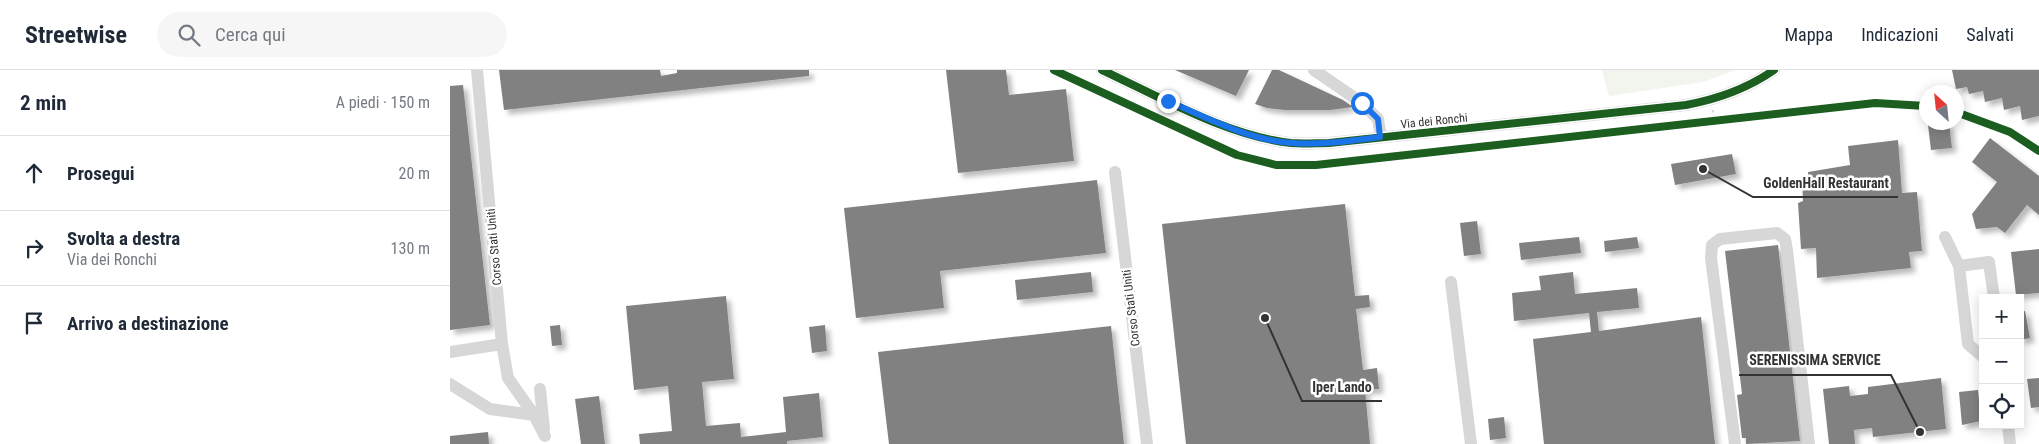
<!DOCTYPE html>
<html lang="it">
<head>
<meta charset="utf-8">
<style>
  :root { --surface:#fff; --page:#f6f6f7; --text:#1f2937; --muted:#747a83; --line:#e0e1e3 }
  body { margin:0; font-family:"Roboto Condensed",sans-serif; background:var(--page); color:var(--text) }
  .controls { position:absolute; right:15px; bottom:15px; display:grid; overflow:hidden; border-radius:0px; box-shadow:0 2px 12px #0003 }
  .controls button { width:45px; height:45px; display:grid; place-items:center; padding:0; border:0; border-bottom:1px solid var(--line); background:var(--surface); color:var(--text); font:25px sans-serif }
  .compass { position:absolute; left:1469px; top:15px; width:45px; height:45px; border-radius:50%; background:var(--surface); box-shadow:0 2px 12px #0003; rotate:333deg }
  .stop { position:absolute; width:15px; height:15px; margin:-11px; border:4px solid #1a73e8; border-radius:50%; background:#fff }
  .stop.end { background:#1a73e8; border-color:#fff; box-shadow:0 1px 5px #0008 }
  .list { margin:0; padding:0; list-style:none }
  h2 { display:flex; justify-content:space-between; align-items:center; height:65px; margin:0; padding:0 20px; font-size:21px }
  h2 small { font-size:16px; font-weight:400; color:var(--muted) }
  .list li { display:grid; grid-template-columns:32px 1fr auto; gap:15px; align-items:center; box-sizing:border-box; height:75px; padding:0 20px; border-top:1px solid var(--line) }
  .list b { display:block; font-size:19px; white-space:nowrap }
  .list p { margin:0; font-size:16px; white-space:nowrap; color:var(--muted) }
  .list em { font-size:16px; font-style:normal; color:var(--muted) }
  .icon { flex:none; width:28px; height:28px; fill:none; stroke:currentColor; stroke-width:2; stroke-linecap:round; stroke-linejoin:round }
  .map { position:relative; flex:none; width:1589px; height:374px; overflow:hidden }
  header { display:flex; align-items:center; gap:30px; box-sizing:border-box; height:70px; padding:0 25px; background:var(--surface); border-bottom:1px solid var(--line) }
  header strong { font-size:24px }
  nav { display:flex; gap:28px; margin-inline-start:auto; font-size:18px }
  .search { width:350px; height:45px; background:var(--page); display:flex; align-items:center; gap:12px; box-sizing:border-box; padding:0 18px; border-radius:28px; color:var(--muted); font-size:19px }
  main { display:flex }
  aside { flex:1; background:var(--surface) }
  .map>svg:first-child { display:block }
  .green { fill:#f2f5ed }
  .building { fill:#818181; filter:url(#shadow) }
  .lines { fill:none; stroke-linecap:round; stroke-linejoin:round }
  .path { stroke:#d7d7d7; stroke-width:2; stroke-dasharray:2.5 2.5; stroke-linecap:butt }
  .minor { stroke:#d7d7d7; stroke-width:12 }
  .cycleway-casing { stroke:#fff; stroke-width:11 }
  .cycleway { stroke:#1b5e20; stroke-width:8 }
  .route { stroke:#1a73e8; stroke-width:6 }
  .labels { text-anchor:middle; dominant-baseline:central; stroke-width:5; stroke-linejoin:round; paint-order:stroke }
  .street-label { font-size:12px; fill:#333; stroke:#fff }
  .leader { fill:none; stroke:#333; stroke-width:2 }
  .callout-dot { fill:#333; stroke:#fff; stroke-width:2 }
  .callout-label { font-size:14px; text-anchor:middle; font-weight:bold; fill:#333; stroke:#fff; stroke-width:5; stroke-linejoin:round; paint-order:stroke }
</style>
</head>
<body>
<header>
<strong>Streetwise</strong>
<div class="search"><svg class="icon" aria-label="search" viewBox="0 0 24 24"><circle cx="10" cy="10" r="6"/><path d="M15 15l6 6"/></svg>Cerca qui</div>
<nav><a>Mappa</a><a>Indicazioni</a><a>Salvati</a></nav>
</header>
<main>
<aside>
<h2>2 min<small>A piedi · 150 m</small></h2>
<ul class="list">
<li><svg class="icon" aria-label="ahead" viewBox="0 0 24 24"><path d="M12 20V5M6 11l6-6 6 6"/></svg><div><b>Prosegui</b></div><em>20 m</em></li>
<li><svg class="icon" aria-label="right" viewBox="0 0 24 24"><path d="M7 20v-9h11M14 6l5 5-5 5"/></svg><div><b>Svolta a destra</b><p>Via dei Ronchi</p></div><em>130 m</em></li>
<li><svg class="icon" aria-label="arrive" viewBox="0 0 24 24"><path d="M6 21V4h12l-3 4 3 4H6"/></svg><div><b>Arrivo a destinazione</b></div></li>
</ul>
</aside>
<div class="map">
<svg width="1589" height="374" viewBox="0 0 1589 374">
  <defs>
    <filter id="shadow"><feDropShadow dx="4.5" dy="4.5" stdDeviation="2.5" flood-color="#0004"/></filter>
  </defs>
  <rect width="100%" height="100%" fill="#fff"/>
  <path class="green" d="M1152 0H1286L1253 12 1159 26Z"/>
  <path class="building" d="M49 0H210L211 6 227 3V0H359V6L54 40Z
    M496 0H556L559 25 616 19 624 91 508 103Z
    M725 0H799L786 26Z
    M822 0H829L893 30 903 37 880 40H835L817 38 805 34Z
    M1502 0H1589V46L1572 50 1570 36 1554 40 1552 28 1535 32 1533 21 1519 24 1517 17 1506 19Z
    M13 15 40 255 0 260V16Z
    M1499 53 1502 78 1481 80 1478 55Z
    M1540 68 1589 106V145L1577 135 1555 163 1547 157 1526 159 1522 144 1547 112 1522 92Z
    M1448 70 1452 123 1467 122 1472 181 1459 182 1461 198 1367 208 1366 178 1351 179 1348 133 1353 131 1352 110H1358V102L1400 95 1398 76Z
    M1282 84 1286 104 1225 115 1221 94Z
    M647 110 656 183 490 201 494 238 406 248 394 138Z
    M895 134 905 226 919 225 920 237 906 239 913 300 927 298 929 319 915 320 920 374H736L712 154Z
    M1027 151 1031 184 1014 186 1010 153Z
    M1129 167 1131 183 1071 190 1069 173Z
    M1187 167 1189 178 1155 182 1154 171Z
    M1328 175 1350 371 1296 374V368H1292L1287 325 1292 324 1275 181Z
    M1589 179V223L1566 225 1561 182Z
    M641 202 643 222 567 230 565 210Z
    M1123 202 1125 224 1187 218 1189 238 1147 242 1149 261 1251 247 1265 374H1094L1083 269 1141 262 1139 243 1064 251 1062 223 1091 220 1089 206Z
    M276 226 284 309 252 312 256 356 290 353 291 367 336 362 333 327 369 323 373 367 337 371V374H190L189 364 222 361 218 316 184 320 176 236Z
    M1575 241 1580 268 1570 270V242Z
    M110 255 112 275 102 276 100 256Z
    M375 255 377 281 362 283 359 257Z
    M661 256 674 374H439L428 282Z
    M1491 308 1496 359 1423 367 1422 358 1404 360 1405 374H1379L1373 319 1399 316 1400 326 1418 324V317Z
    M1589 308V337L1581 338 1577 309Z
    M1528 320 1531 351 1512 355 1509 322Z
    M149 326 155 374H131L125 329Z
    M1054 347 1056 368 1040 370 1038 349Z
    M38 362 39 374H0V366Z"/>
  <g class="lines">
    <path class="path" d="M1263 40 1264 49"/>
    <path class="minor" d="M27 0 52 274 58 308 84 345 95 366
      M652 0C710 27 777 66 841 73 853 74 866 73 879 73L1236 35C1268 29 1297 19 1324 0
      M864 0 912 33 928 49 931 67
      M665 102 697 374
      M1495 167 1509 196
      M1001 212 1021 374
      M0 282 52 274
      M1533 287 1518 274 1509 196 1539 192 1544 228
      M0 314 40 339 84 345
      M90 319 94 359
      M1558 355 1560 374
      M1285 374 1261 188 1262 175 1270 169 1327 163 1335 169 1337 180 1359 374"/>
    <defs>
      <path id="cycleway" d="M604 0 787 85 826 95H866L1425 33 1476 36
        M652 0C710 27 777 66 841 73 853 74 866 73 879 73L1236 35C1268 29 1297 19 1324 0
        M1506 42 1560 62 1589 81"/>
    </defs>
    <use href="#cycleway" class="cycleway-casing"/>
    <use href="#cycleway" class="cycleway"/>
  </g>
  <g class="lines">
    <path class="route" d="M718 31C757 48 798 70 842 73 871 75 901 71 930 67L928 49 912 33"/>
  </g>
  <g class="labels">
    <g class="street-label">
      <text transform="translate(984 51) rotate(-6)">Via dei Ronchi</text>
      <text transform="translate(44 177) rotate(-95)">Corso Stati Uniti</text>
      <text transform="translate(681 238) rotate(-97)">Corso Stati Uniti</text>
    </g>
  </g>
  <path class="leader" d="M1253 99L1303 127H1448M1470 362L1441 305H1289M815 248L852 331H932"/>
  <g class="callout-dot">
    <circle cx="1253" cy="99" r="5"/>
    <circle cx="1470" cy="362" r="5"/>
    <circle cx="815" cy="248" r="5"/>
  </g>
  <g class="callout-label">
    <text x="1376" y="118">GoldenHall Restaurant</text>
    <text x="1365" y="295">SERENISSIMA SERVICE</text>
    <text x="892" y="322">Iper Lando</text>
  </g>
</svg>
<div class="controls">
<button>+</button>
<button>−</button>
<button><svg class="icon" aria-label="locate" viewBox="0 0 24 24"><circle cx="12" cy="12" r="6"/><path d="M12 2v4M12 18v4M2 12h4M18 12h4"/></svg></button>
</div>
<svg class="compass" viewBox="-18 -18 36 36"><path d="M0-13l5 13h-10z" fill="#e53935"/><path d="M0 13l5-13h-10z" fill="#747a83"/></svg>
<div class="stop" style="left:912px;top:33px"></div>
<div class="stop end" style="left:718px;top:31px"></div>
</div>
</main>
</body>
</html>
